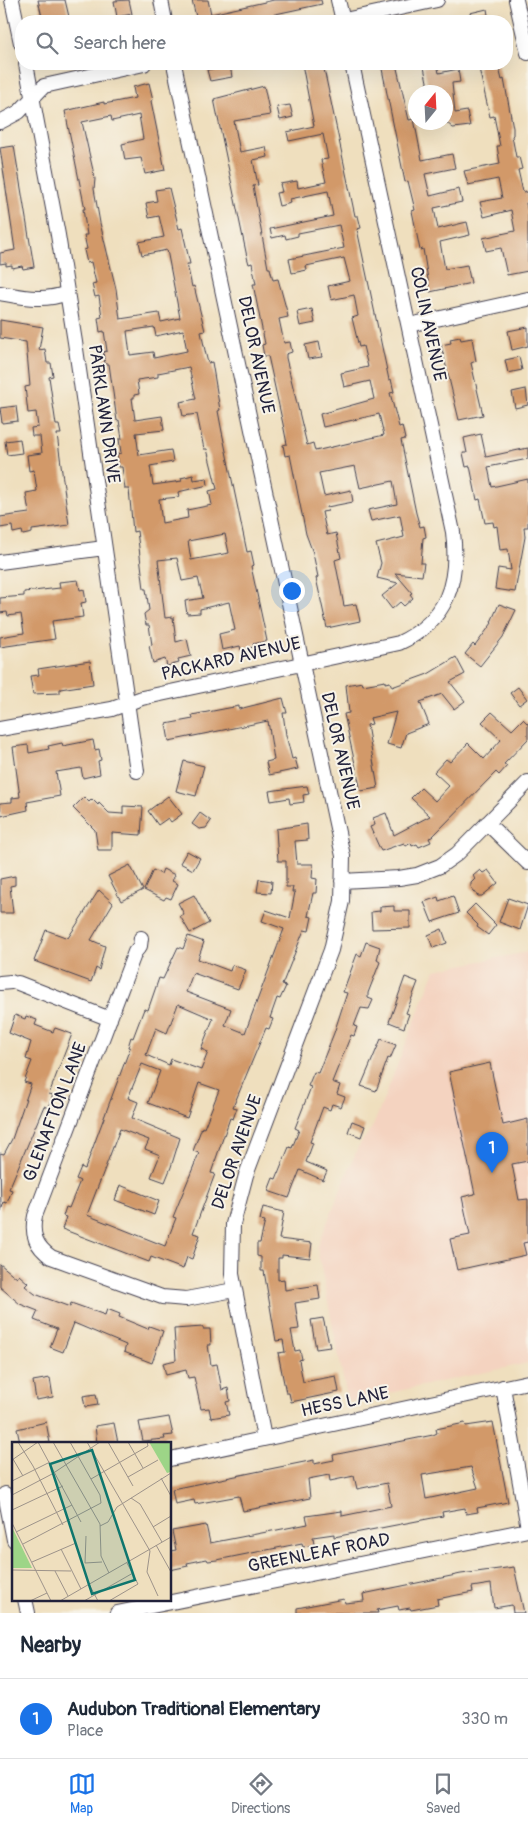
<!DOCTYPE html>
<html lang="en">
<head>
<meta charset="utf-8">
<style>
  :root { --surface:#fff; --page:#f6f6f7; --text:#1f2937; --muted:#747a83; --line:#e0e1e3; --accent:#1a73e8 }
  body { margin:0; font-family:Pangolin,sans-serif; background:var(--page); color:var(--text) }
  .compass { position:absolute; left:408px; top:85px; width:45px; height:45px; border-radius:50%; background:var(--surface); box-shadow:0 5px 20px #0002; rotate:18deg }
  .you { position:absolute; left:291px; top:590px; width:18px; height:18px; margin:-12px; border:4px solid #fff; border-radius:50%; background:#1a73e8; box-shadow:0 0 0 8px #1a73e833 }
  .badge { display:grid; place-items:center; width:32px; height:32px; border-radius:50%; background:var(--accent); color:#fff; font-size:16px; font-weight:700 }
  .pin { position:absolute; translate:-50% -41px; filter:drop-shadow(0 1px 2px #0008) }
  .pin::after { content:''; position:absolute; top:26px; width:18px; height:15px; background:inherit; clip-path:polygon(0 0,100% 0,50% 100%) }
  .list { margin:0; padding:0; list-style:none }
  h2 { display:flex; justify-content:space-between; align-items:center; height:65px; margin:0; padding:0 20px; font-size:21px }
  h2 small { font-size:16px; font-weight:400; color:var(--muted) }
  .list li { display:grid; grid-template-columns:32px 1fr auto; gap:15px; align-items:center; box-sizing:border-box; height:80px; padding:0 20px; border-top:1px solid var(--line) }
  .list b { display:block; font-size:19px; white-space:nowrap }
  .list p { margin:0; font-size:16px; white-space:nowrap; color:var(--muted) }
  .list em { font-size:16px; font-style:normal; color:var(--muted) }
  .icon { flex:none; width:28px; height:28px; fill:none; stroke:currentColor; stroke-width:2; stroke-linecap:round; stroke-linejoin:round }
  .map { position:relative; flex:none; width:528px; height:1613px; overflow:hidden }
  .search { position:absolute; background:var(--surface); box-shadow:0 5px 20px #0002; left:15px; right:15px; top:15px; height:55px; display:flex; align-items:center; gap:12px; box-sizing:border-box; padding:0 18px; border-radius:20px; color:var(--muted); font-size:19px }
  .sheet { height:145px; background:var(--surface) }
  nav { display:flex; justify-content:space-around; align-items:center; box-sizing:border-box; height:70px; border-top:1px solid var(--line); background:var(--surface); font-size:14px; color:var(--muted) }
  nav a { display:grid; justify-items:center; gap:2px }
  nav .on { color:var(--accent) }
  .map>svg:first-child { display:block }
  .built { fill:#f4d3c0 }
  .building { fill:#d29969; fill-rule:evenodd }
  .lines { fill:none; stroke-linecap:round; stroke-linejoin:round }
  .minor-casing { stroke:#413e4f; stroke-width:16 }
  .minor { stroke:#fff; stroke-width:14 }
  .labels { text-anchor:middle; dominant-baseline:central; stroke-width:4; stroke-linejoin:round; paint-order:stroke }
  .street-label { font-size:18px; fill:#22223b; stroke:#f7f3e8 }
  .inset-road { fill:none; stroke:#9d938a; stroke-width:1 }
  .view { fill:#0f766e; fill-opacity:0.15; stroke:#0f766e; stroke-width:2.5 }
  .inset-edge { fill:none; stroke:#22223b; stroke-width:2.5 }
</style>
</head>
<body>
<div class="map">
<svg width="528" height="1613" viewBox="0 0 528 1613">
  <rect width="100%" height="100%" fill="#f7f3e8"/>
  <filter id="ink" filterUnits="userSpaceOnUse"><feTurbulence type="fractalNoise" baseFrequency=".02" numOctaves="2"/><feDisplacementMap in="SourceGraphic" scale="10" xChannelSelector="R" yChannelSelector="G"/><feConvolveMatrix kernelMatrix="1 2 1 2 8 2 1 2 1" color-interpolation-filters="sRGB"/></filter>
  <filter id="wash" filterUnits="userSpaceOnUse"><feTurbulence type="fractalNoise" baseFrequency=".0096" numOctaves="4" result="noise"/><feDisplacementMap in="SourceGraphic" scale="20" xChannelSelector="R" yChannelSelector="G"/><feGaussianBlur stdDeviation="1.12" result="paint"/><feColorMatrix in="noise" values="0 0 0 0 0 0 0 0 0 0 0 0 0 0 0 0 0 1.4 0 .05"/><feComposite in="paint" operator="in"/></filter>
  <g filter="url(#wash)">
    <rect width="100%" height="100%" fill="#efdfbe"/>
    <path class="built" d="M528 952V1363L348 1402 317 1248 358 1147 373 1126 435 970Z"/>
    <g id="blocks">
      <path class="building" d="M38 0H65L70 21H43Z
        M129 0 132 14 117 17 114 1Z
        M192 0H208L211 14 274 0H321L322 4 243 21H197Z
        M487 9 489 21H472L470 13Z
        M302 64H323L355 216H358L361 228 357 229 389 380 391 379 394 392 390 393 399 427 402 426 405 439 401 440 416 513 420 527 424 526 426 537 423 538 421 563H424L422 576 395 573 412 593 410 594 413 598 404 606 400 602 392 609 382 596 398 583 377 578 381 563 376 544 404 537 400 515 371 521 368 510 397 504 393 481 360 488 355 466 319 473 324 496 351 490 353 502 327 507 328 511 322 512 327 535 336 533 341 558 335 560 344 606 356 604 360 621 327 628 316 578 318 577 313 553 306 534 290 455 285 456 283 445 287 444 283 424 268 356H264L262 345 265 344 253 284H256L252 263 249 264 247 257 214 99 264 86 270 115 234 121 240 152 266 147 268 157 253 160 258 185 253 186 268 268H270L273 280 278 279 286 308 288 317 279 319 284 343 290 342 292 352 286 354V358L307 445 313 443 315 451 384 435 379 414 323 427 320 414 374 399 370 381 344 387 341 373 368 367 363 346 359 347 352 318 358 316 354 295 331 300 328 286 350 281 344 258 306 266 307 270 292 273 289 259 344 248 339 225 298 233V236L286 239 285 235 272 238 270 229 333 216 328 191 290 199 291 203 279 206 276 193 282 192 280 184 297 181 298 188 326 182 321 160 328 159 323 134 289 141 287 132 314 126Z
        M381 64H396L409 120 414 119 422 160 452 154 455 168 425 174 430 196 459 189 462 202 434 208 438 229 467 222 470 235 440 242 445 269 467 265 471 283 430 292 423 249 420 250 412 211 415 210 408 181 405 182Z
        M437 64 439 73 458 69 460 82 452 83 455 113 467 111 470 126 453 128 446 122V92H429L424 67Z
        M478 64H498L502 80 504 79 513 128V135L512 136 516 157H519L522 169 518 170 523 192 526 191 528 199V203H526L528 213V271L507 275 501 248 486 251 483 238 515 231 511 210 484 217 480 202 502 198 498 179 468 185 464 171 500 164 497 146H500L494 116 490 117Z
        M230 65 232 77 210 81 207 70Z
        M149 83 153 100 151 101 165 170 145 174 141 158 125 160 122 144 143 139 139 115 112 121 111 116 82 122 95 179 94 189 100 223 116 289 120 319 159 313 161 322 180 318 167 250 142 255 139 242 164 237 159 216 149 218 146 203 157 201 155 190 169 188 179 229 182 228 190 264H187L192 287 194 286 205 331 201 332 206 355 208 363 212 362 220 410 218 411 222 432 247 552 251 551 254 565 251 566 267 641 253 644 254 647 241 650 240 646 222 650 219 634 235 630 229 602 200 609V613L187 614 185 601 203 598 198 578 182 581 177 558 158 560 165 618 173 617 176 642 187 639 191 656 178 659 179 663 167 666 165 659 153 663 149 646 152 645 149 625H146L144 614 149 610 146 589H144L137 531 133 532 129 489H125L122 467H119L117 454 121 453 119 439H122L119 420 117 421 109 364H105L103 352 107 351 104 331 100 332 98 318 102 317 99 296 95 297 92 284 96 283 91 262 87 263 84 250 87 249 84 235H87L83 209H85L65 111 104 102V104L135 98 133 87ZM154 327 156 336 183 330 187 351 154 358 153 352 130 355 127 331ZM189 367 196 399 180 402 183 416 197 414 204 449H207L217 489 209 491 212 505 187 510 188 518 162 523 159 499 179 497 178 492 208 485 207 478 194 480 193 475 181 478 182 481 153 485 150 466 173 462 171 450 139 455 136 433 164 430 162 416 135 420 132 398H134V395L139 394 137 380 158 377V373ZM225 534 229 553 191 560 188 541Z
        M290 105 293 117 280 120 277 107Z
        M14 146 34 267 23 269 22 266 12 268V265L6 266V263L0 264V253L15 250 0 148Z
        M312 309 315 323 300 326 297 312Z
        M0 320 43 327 39 350 45 349 47 363H51L53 376 49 377 56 425H59L61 434H57L69 525 32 530V533L23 535 22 531 13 533 12 526 0 528V517L29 513 26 493 37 491 34 470 29 471 27 455 42 453 40 436H32L31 428 38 427 36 412 28 413 25 387 30 386 26 342 0 338Z
        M528 327V346L512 350 508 331Z
        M460 337 461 340 472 338 476 361 471 363 483 415 459 420 441 345 451 343 450 339Z
        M319 342 322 357 308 359 305 345Z
        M519 357 522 370 508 373 505 360Z
        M526 389 528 405 515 408 512 392Z
        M16 406 18 421 2 423 0 408Z
        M481 434 486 457 528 448V459L488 467 492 487 528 479V527H524L525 537 515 592 495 589 498 568 511 570 508 549 500 550 497 526 494 527 493 522 485 523 480 499 477 500 470 466 466 467 463 453H467L464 438Z
        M20 439 22 453 7 455 5 441Z
        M78 580 80 590 84 589 86 602 81 603 83 617 52 621 55 639 0 647V637L24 633 21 614 8 616 7 612 0 613V598L24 596V592L60 588 59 582Z
        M499 604 516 610 503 637 480 666 465 654 473 644 475 646 492 623 491 622Z
        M456 657 465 674 450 682 465 701 454 709 442 694 420 702 429 724 406 733 401 748 387 744 396 712 370 718 372 724 367 725 378 788 361 791 344 714 349 713 346 685 362 682 363 685 385 681V683L390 682 392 687 428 674Z
        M90 661 93 684 60 689V693L33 694 30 676 39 675 38 669Z
        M518 687 527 699 519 705 510 693Z
        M283 698 287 713H283L286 735 292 759 295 758 298 769 269 775 266 762 274 760 268 721 169 741 166 724 193 719 192 715 239 706V709Z
        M492 712 512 730 523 719 528 724V739L504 764 507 766 499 775 496 772 432 837 429 838 431 842 419 847 417 844 412 846 411 843 406 846 404 843 381 851 370 827 375 825 373 818 386 813 394 835 430 816 411 798 421 788 435 801 449 786 434 772 446 759 450 762 468 743 484 759 501 740 482 722Z
        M93 740 95 750 99 749 101 760 98 761 100 774 83 778 81 768 56 772 60 796 27 802 28 810 1 816 0 803 12 802V798L20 797 13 747 28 745 29 753 49 749 48 746 62 743 63 746Z
        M184 761 204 766 196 796 176 791Z
        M307 786 309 794 303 795 304 802 290 804 289 798 271 801 269 791Z
        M168 796 182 814 171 822 168 818 158 825 148 811Z
        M84 797 89 802 92 799 98 805 99 803 109 813 123 814V806L143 807 141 835 112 833V850H98L95 830 73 808Z
        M200 813 211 821 206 828 199 829 192 824Z
        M307 824 308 840 295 841 297 864H313L312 878 317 879 316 893H313L308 916 312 917 309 931 304 930 282 985 286 986 280 999 277 998 270 1018 273 1019 269 1029 266 1028 233 1107 237 1108 233 1119 230 1118 211 1173 215 1174 193 1233 200 1235 192 1259 187 1257 183 1269 151 1257 149 1262 62 1229 66 1217 63 1216 66 1207 69 1208 80 1181 76 1179 81 1167 85 1169 96 1139 130 1048 128 1047 131 1037 133 1038 144 1009 148 1010 159 978 163 979 178 947 183 949 188 936 204 942 198 959 230 971 232 965 246 970 238 989 193 973 186 992 231 1009 225 1025 245 1033 284 929 262 921 266 910 290 918 295 892H292L293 887H286V861H278L276 829ZM178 1004 213 1019 201 1049 208 1052 201 1070 171 1059 169 1065 146 1055 156 1028 167 1033ZM142 1064 160 1071 148 1103 187 1118 199 1083 219 1090 204 1128 202 1127 193 1151 199 1153 173 1217 176 1218 165 1246 87 1215 120 1129 149 1140 145 1149 160 1155 151 1177 165 1182 171 1167 180 1138 132 1118 138 1102 128 1098Z
        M187 851 200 858 193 870 180 863Z
        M130 865 143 890 121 901 108 876Z
        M163 869 175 875 172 881 178 884 171 899 166 897 164 900 144 890 153 870 161 874Z
        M480 870 483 873 488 870 498 883 482 896H478L471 887V883L475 879 473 876Z
        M15 876V885L10 886 13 913H0V879Z
        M259 879 272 881 271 893 257 892Z
        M99 890 113 903 91 940 105 946 99 970 96 968 91 982 34 961 46 930 68 938Z
        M194 895 209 923 190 933 180 916 184 914 178 903Z
        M453 896 459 913 432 922 424 902 438 897 439 901Z
        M508 898 528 905 520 930 499 922Z
        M475 904 496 925 488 935 477 927 478 925 466 913Z
        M394 906V911H410V928L372 929 371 912 380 911V907Z
        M442 929 447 943 433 948 428 935Z
        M366 942 380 947 377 960 380 962 368 993V998L373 1000 369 1009 361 1008 354 1026 357 1027 354 1036 351 1035 332 1082 340 1085 337 1094 345 1097 341 1107 332 1104 330 1110 323 1107 310 1142 313 1143 306 1162 327 1171 323 1180 300 1170 289 1198 268 1191 273 1178 276 1179 289 1147 292 1148 299 1130 295 1128 311 1087 308 1086 314 1072 318 1073 334 1033 347 993 343 992 357 954 361 956Z
        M405 977 418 982 406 1013 409 1014 404 1028 389 1022Z
        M15 1015 25 1019 26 1016 37 1020 35 1025 53 1032 55 1028 72 1034 49 1094 53 1095 48 1108 44 1106 9 1189 12 1190 7 1203 4 1202 1 1211 0 1153 4 1154 12 1139 31 1084 24 1082 32 1061 26 1059 31 1042 9 1033Z
        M381 1039 396 1045 390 1059 388 1058 376 1091 361 1086Z
        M490 1063 503 1125 528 1119V1161L512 1164 519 1200 528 1199V1242L523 1243 526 1255 457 1270 450 1239 470 1235 462 1197 475 1194 449 1072Z
        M352 1121 365 1126 361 1137 348 1132Z
        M120 1185 159 1201 154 1215 115 1200Z
        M263 1207 284 1212 279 1239 312 1243 310 1258 282 1255V1258H278V1280L284 1279 285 1290 318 1285 320 1299 295 1303 299 1329 291 1330 295 1351 300 1350 302 1359 299 1360 303 1382 336 1376 339 1392 291 1402 289 1393H286L278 1353 285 1352 283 1340 276 1341 264 1271H261V1257L257 1256V1243H260L265 1221 260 1220Z
        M0 1264 17 1278 19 1275 28 1283 25 1286 35 1294 70 1307 71 1303 105 1315 107 1309 120 1314 119 1317 148 1329 149 1326 163 1331 152 1363 124 1352 126 1345 74 1323 63 1352 50 1347 57 1329 34 1320 38 1311 20 1304 0 1287Z
        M323 1318 330 1347 316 1349 311 1320Z
        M203 1327V1329H210L211 1345H208L211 1365 217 1364 222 1390 228 1388 230 1401 226 1402 229 1415 211 1418 209 1408 201 1409 194 1377 188 1378 186 1370 166 1375 163 1363 176 1360 174 1329Z
        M50 1378 53 1397 36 1400 33 1381Z
        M96 1394 98 1405 85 1407 83 1396Z
        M169 1417 173 1435 164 1436 165 1439 143 1441 139 1422Z
        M46 1422 50 1443H20L17 1429Z
        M493 1422 508 1502 477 1508 478 1512 466 1514 465 1508 442 1512 443 1516 422 1520 334 1537V1534L313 1537 314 1545 303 1547 302 1543 217 1560 208 1561 207 1559 187 1563 188 1566 170 1570V1551L176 1550 172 1531 206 1525 210 1543 308 1524 306 1516 342 1511V1516L391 1506 387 1483 357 1489 354 1476 330 1481 329 1475 308 1479 310 1498 243 1511 239 1496 195 1504 194 1500 175 1504 172 1489 314 1460V1464L334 1460 333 1455 433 1435 437 1433 436 1429 465 1423 466 1426ZM471 1467 478 1488 426 1499 422 1475Z
        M114 1423 118 1443H97L95 1426Z
        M514 1567 524 1613H513L512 1605 494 1608 491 1584 472 1587 473 1592 437 1599 438 1605 411 1610 410 1608 399 1610 398 1606 377 1610 378 1613H297V1608L344 1599 345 1603 364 1601 363 1594 461 1574Z"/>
    </g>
  </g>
  <g filter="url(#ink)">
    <use href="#blocks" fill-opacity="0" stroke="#413e4f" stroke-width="1"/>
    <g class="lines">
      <defs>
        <path id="minor" d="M12 0 21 43
          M161 0 165 21
          M338 0 343 21
          M516 0 528 53
          M340 21 437 0
          M26 64 58 235 75 342 137 771
          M174 64 343 856 342 901 331 950 246 1175 233 1224 232 1274 264 1438
          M0 122 19 112 44 86 144 64
          M0 293C23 297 44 302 67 293
          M409 325 528 299
          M0 562 104 548
          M0 729 112 709 142 698 399 643C448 620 459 582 453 532L352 64
          M487 823 528 863
          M342 881 399 878 417 875 440 866 457 854 528 782
          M141 938 140 946 135 952 35 1216C31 1235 36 1246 51 1257L162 1297 186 1299 234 1290
          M0 983 11 982
          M18 983 110 1019
          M503 1387 528 1528
          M170 1459 528 1382
          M5 1494 14 1540
          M25 1599 28 1613
          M117 1613 528 1530"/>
      </defs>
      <use href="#minor" class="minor-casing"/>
      <use href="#minor" class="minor"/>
    </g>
  </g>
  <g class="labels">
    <g class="street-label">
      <text transform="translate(428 324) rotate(78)">COLIN AVENUE</text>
      <text transform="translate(256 355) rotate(78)">DELOR AVENUE</text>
      <text transform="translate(104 414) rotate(82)">PARKLAWN DRIVE</text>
      <text transform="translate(231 659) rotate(-13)">PACKARD AVENUE</text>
      <text transform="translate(340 751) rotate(77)">DELOR AVENUE</text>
      <text transform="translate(55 1112) rotate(-69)">GLENAFTON LANE</text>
      <text transform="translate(237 1152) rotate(-71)">DELOR AVENUE</text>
      <text transform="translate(345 1402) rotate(-12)">HESS LANE</text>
      <text transform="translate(319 1553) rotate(-11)">GREENLEAF ROAD</text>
    </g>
  </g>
  <g transform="translate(12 1442)">
    <rect width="159" height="159" fill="#efdfbe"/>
    <path d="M137 0H159V30L155 31ZM0 85 20 126H0Z" fill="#9dd587"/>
    <path class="inset-road" d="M6 0 21 24 51 83M26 0 69 80M41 0 88 82 89 114 97 131M75 0 138 109 135 130 146 154M96 0 121 44M116 0 131 26M1 17 11 34M0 18 26 0M116 35 146 18M149 36 159 54M79 37 136 4 135 0M0 39 38 20M0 53 40 32 88 0M119 56 128 62 150 100M0 68 51 44M0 81 39 159M88 84 96 80 105 65 159 31M141 85 159 74M4 90 60 63M74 94 73 121 90 120M11 102 89 61 88 53 58 0M144 103 159 130M49 107 69 147M20 120 64 101M0 128 59 129M43 129 56 154M77 142 86 159M18 159 35 151M48 159 159 95M72 159 121 131M97 159 126 142 115 121"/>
    <path class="view" d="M80 8 123 138 80 152 38 22Z"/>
    <rect width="159" height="159" class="inset-edge"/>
  </g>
</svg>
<svg class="compass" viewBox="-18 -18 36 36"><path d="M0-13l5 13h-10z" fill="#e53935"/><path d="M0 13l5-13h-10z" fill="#747a83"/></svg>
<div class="you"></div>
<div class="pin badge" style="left:492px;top:1173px">1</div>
<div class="search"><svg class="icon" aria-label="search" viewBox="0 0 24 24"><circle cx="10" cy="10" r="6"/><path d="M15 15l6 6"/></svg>Search here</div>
</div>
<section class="sheet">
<h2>Nearby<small></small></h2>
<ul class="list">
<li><span class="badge">1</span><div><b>Audubon Traditional Elementary</b><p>Place</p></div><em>330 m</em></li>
</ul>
</section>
<nav>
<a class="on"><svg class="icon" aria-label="map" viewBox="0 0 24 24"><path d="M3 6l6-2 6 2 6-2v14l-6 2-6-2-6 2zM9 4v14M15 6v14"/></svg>Map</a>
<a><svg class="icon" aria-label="directions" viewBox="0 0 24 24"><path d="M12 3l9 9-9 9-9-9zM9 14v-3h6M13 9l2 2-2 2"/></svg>Directions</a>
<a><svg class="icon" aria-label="saved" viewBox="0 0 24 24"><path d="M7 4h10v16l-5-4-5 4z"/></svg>Saved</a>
</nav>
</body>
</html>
